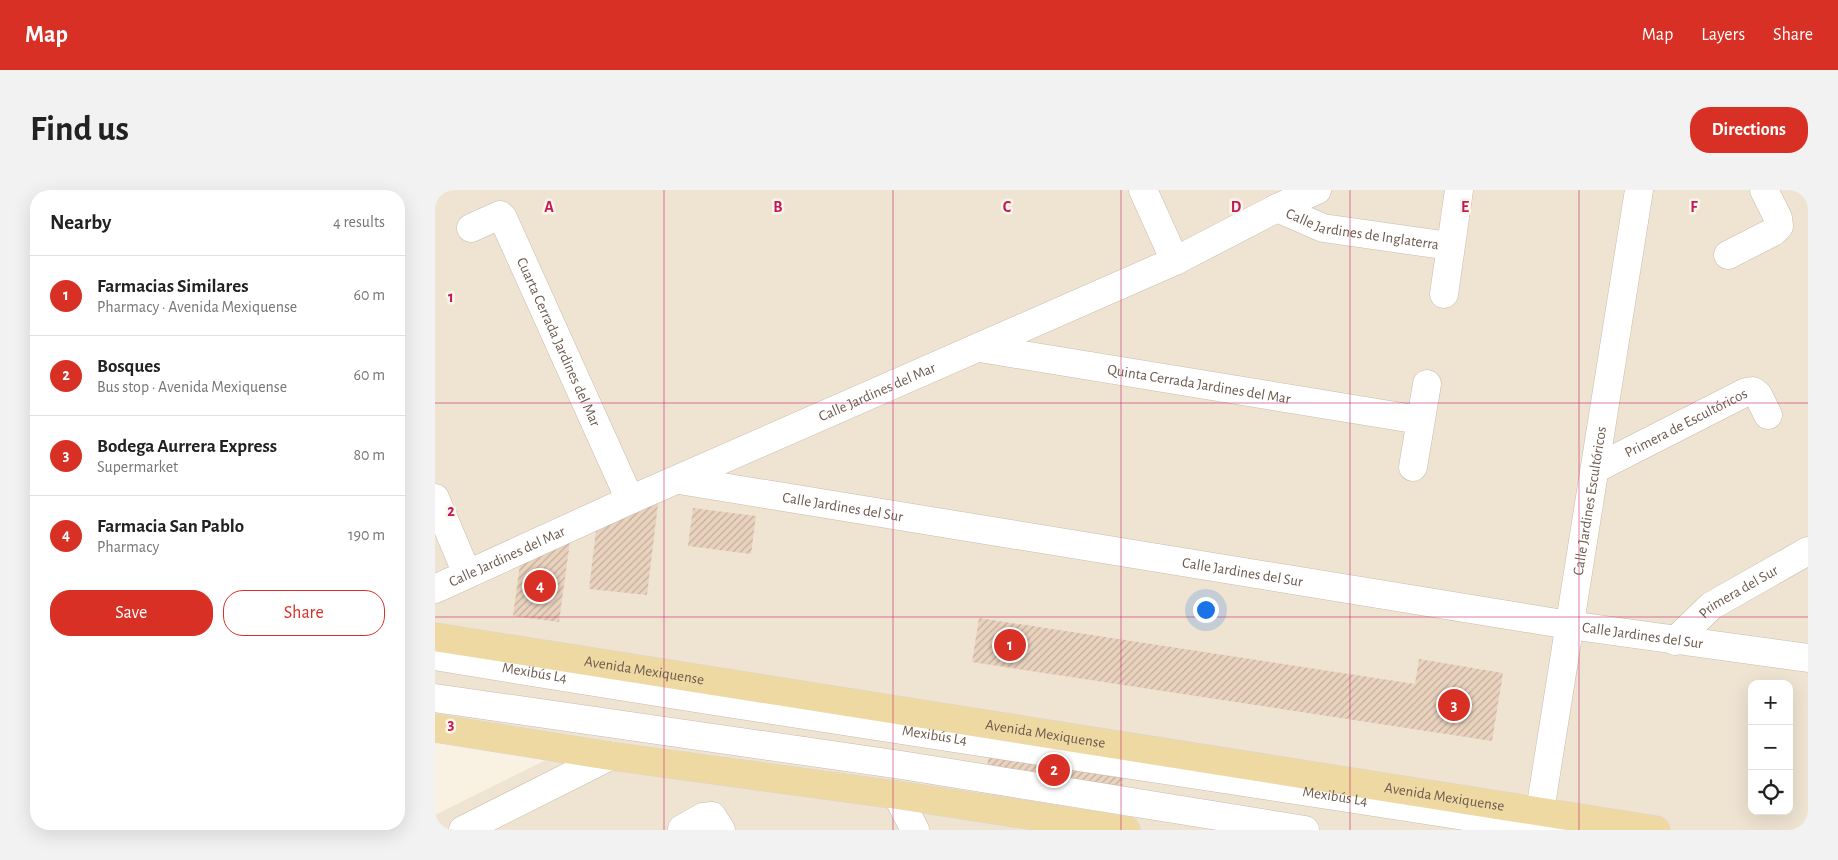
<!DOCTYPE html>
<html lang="en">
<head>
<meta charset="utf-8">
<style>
  :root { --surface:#fff; --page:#f2f2f2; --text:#222; --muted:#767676; --line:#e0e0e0; --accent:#d93025 }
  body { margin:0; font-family:"Alegreya Sans",sans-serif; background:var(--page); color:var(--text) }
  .controls { position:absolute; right:15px; bottom:15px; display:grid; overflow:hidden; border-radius:10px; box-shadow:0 5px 20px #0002 }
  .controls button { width:45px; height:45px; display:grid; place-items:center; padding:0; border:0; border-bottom:1px solid var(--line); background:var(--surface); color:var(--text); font:25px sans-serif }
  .you { position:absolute; left:770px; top:419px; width:18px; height:18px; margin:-12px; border:4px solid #fff; border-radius:50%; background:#1a73e8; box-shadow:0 0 0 8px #1a73e833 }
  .badge { display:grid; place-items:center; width:32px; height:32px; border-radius:50%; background:var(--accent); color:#fff; font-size:16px; font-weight:700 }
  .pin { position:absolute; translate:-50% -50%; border:2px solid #fff; box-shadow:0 1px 5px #0006 }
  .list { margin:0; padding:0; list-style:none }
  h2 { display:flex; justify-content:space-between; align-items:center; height:65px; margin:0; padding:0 20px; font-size:21px }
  h2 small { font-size:16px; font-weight:400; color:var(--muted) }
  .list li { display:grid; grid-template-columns:32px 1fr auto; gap:15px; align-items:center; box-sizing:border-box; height:80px; padding:0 20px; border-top:1px solid var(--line) }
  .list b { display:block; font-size:19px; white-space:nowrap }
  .list p { margin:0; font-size:16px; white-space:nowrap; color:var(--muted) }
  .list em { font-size:16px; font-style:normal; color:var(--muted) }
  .actions { display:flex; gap:10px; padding:15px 20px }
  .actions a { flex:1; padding:11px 0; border:1px solid var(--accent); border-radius:20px; text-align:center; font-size:18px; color:var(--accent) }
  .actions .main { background:var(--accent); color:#fff }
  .icon { flex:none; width:28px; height:28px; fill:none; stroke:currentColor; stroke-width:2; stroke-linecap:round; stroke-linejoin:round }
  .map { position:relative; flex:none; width:1373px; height:640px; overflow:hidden; border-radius:20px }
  header { display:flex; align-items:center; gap:30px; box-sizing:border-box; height:70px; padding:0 25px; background:var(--accent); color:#fff }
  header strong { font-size:24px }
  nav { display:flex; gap:28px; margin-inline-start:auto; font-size:18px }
  .intro { display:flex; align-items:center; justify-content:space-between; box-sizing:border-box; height:120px; padding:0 30px }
  h1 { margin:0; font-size:35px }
  .button { padding:12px 22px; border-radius:20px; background:var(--accent); color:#fff; font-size:18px; font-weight:700 }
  main { display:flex; gap:30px; padding:0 30px }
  aside { flex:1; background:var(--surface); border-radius:20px; box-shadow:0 5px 20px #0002 }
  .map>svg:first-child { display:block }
  .residential { fill:#efe4d2; fill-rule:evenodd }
  .building { fill:url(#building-hatch) }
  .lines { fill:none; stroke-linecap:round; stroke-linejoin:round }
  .minor-casing { stroke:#c8baac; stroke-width:29 }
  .major-casing { stroke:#d9d4d1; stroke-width:29 }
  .minor { stroke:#fff; stroke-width:28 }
  .major { stroke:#efd9a3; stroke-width:28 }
  .grid { fill:none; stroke:#c2185b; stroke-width:1; stroke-opacity:0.55 }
  .labels { text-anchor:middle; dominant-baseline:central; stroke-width:5; stroke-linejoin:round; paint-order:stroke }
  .street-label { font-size:15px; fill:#6d5a4d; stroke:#fcf6e8 }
  .grid-label { font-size:16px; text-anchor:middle; font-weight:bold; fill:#c2185b; stroke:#fcf6e8; stroke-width:5; stroke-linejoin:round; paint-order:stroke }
</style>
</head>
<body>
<header>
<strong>Map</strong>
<nav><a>Map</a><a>Layers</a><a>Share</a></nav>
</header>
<div class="intro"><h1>Find us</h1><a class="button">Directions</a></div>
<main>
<aside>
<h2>Nearby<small>4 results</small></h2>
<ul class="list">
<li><span class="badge">1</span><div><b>Farmacias Similares</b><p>Pharmacy · Avenida Mexiquense</p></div><em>60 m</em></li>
<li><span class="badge">2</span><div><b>Bosques</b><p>Bus stop · Avenida Mexiquense</p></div><em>60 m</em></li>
<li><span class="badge">3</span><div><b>Bodega Aurrera Express</b><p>Supermarket</p></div><em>80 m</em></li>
<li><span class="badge">4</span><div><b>Farmacia San Pablo</b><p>Pharmacy</p></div><em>190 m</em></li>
</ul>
<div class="actions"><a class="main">Save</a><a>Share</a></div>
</aside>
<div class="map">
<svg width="1373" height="640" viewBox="0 0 1373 640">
  <defs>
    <pattern id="building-hatch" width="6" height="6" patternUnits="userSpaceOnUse" patternTransform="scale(1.25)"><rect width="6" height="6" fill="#ead3be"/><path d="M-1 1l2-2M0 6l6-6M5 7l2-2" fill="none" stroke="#c2ae9d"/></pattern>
  </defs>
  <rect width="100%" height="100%" fill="#f9f2e3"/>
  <path class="residential" d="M0 0H1373V640H0V625L117 567 0 549ZM1317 494H1354V621H1317Z"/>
  <path class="building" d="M224 306 212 405 154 399 162 332Z
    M258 318 321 326 316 364 253 356Z
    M136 344 124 432 78 426 86 366Z
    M544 428 980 494 984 469 1068 483 1057 551 537 472Z
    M555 556 690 576 686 605 551 585Z"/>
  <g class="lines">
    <defs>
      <g id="minor">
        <path d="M708 0 740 71"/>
        <path id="s1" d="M842 18 888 38 1015 56"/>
        <path id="s2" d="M36 38 65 25 68 28 195 310"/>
        <path d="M1293 65 1338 42 1344 36 1343 28 1329 0"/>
        <path d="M1009 104 1024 0"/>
        <path id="s3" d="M545 158 985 230"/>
        <path d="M978 277 992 194"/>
        <path id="s4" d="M1160 279 1311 202 1318 201 1323 205 1333 225"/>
        <path id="s5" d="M244 290 1134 435 1373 468"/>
        <path d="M0 308 32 384"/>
        <path id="s6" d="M0 399 195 310 740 71 842 18 882 0"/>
        <path id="s7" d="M1240 451 1276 416 1373 361"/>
        <path id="s8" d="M0 466C372 528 746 581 1119 640"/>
        <path d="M0 508 466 575 870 640"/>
        <path d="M462 605 480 640"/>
        <path id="s9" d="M1105 621 1204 0"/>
        <path d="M247 639 268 627 277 626 286 640"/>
        <path d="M28 640 175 566"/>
      </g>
      <g id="major">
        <path id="s10" d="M0 447 1221 640"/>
        <path d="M0 538 175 566 462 605 691 640"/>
      </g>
    </defs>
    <use href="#minor" class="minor-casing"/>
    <use href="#major" class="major-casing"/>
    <use href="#minor" class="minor"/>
    <use href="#major" class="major"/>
  </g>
  <path class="grid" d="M229 0V640M458 0V640M686 0V640M915 0V640M1144 0V640M0 213H1373M0 427H1373"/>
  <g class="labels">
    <g class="street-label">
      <text stroke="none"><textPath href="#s1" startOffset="89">Calle Jardines de Inglaterra</textPath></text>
      <text stroke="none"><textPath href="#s2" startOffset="172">Cuarta Cerrada Jardines del Mar</textPath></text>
      <text stroke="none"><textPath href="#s3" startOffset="222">Quinta Cerrada Jardines del Mar</textPath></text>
      <text stroke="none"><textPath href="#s6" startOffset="484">Calle Jardines del Mar</textPath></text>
      <text stroke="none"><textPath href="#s4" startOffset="102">Primera de Escultóricos</textPath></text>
      <text stroke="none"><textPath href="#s9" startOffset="314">Calle Jardines Escultóricos</textPath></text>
      <text stroke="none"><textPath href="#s5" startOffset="166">Calle Jardines del Sur</textPath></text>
      <text stroke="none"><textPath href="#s6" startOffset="79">Calle Jardines del Mar</textPath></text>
      <text stroke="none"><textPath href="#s5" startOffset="571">Calle Jardines del Sur</textPath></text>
      <text stroke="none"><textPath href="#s7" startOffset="81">Primera del Sur</textPath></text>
      <text stroke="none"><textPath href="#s5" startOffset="976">Calle Jardines del Sur</textPath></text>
      <text stroke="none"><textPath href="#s10" startOffset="212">Avenida Mexiquense</textPath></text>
      <text stroke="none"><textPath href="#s8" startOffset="101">Mexibús L4</textPath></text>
      <text stroke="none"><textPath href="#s8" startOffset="506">Mexibús L4</textPath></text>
      <text stroke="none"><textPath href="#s10" startOffset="618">Avenida Mexiquense</textPath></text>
      <text stroke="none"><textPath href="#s8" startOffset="911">Mexibús L4</textPath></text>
      <text stroke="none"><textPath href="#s10" startOffset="1022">Avenida Mexiquense</textPath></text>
    </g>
  </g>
  <g class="grid-label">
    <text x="114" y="22">A</text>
    <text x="343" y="22">B</text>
    <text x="572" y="22">C</text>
    <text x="801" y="22">D</text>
    <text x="1030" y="22">E</text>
    <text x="1259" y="22">F</text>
    <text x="16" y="112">1</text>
    <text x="16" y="326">2</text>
    <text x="16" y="539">3</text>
  </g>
</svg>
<div class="controls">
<button>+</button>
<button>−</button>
<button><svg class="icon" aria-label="locate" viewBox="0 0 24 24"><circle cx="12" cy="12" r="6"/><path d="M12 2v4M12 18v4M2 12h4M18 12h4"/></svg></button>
</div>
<div class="you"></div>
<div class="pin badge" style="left:575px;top:455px">1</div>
<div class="pin badge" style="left:619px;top:580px">2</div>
<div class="pin badge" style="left:1019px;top:515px">3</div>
<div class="pin badge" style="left:105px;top:396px">4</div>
</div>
</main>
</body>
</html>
